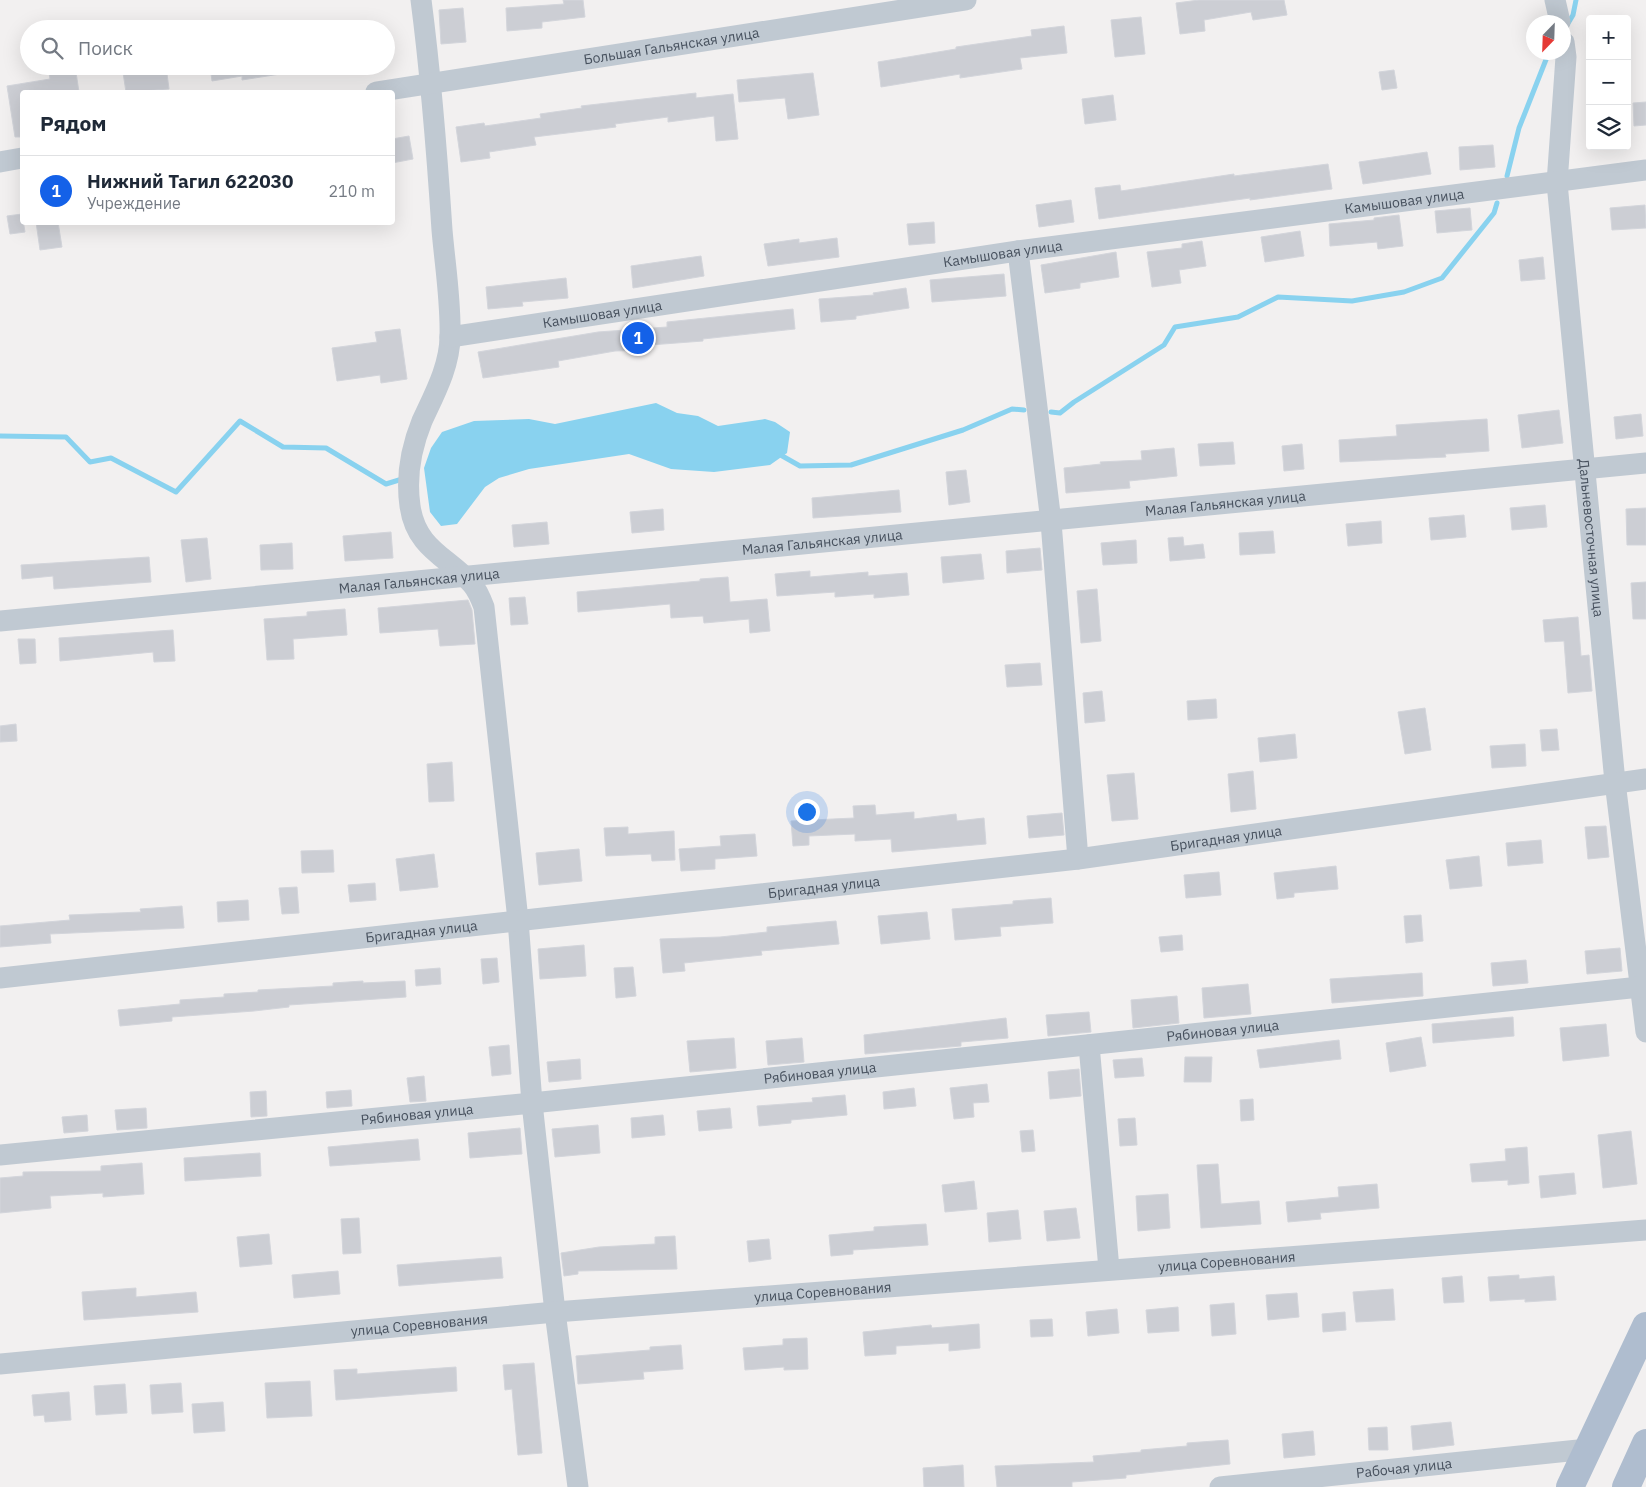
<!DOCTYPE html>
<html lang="ru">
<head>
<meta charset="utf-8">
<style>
  :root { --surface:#fff; --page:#f2f2f3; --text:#1f2937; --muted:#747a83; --line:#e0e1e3; --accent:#1461e8 }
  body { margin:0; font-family:"IBM Plex Sans",sans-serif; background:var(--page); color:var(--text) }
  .controls { position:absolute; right:15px; top:15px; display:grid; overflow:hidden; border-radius:5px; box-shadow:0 5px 20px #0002 }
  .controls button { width:45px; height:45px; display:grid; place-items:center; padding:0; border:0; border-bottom:1px solid var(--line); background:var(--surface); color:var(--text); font:25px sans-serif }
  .compass { position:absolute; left:1526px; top:15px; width:45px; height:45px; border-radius:50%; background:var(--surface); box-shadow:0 5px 20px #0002; rotate:203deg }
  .you { position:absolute; left:806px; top:811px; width:18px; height:18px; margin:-12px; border:4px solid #fff; border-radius:50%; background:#1a73e8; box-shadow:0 0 0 8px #1a73e833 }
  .badge { display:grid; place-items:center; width:32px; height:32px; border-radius:50%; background:var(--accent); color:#fff; font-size:16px; font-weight:700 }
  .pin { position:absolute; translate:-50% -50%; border:2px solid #fff; box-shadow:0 1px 5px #0006 }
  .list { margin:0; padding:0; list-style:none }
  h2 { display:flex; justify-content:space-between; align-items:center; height:65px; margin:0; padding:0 20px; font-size:21px }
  h2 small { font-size:16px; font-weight:400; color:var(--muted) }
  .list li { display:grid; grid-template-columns:32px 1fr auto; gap:15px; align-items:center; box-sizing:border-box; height:70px; padding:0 20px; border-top:1px solid var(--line) }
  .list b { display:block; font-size:19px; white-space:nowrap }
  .list p { margin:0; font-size:16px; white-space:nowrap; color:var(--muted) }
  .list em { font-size:16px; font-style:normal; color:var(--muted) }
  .icon { flex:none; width:28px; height:28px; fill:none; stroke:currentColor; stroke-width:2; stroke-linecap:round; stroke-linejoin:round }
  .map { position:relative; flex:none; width:1646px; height:1487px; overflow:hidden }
  .search { position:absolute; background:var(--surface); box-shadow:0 5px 20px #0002; left:20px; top:20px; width:375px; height:55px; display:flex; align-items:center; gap:12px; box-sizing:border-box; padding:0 18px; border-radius:28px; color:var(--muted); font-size:19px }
  .panel { position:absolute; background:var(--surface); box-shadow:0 5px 20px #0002; left:20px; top:90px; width:375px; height:135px; border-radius:5px }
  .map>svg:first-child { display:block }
  .water { fill:#89d2ef }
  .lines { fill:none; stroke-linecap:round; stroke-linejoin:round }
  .stream { stroke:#89d2ef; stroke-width:5 }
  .building { fill:#ccced4; stroke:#d3d5db }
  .minor { stroke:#c0c9d2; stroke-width:21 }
  .major { stroke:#afbdcf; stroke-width:28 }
  .labels { text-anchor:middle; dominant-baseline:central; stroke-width:4; stroke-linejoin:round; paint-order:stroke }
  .street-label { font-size:14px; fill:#47515e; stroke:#fff }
</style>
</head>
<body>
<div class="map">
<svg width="1646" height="1487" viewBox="0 0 1646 1487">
  <rect width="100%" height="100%" fill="#f2f0f0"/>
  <path class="water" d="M656 403 677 413 698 416 718 426 765 419 775 422 790 432 787 453 770 465 714 472 671 469 629 454 529 469 499 478 485 487 457 524 441 526 430 512 424 468 431 448 442 432 474 421 529 419 555 424Z"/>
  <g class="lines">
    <path class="stream" d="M1567 25 1573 15 1576 0
      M1507 176 1519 128 1549 52
      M1051 412 1060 413 1074 402 1164 345 1175 327 1238 317 1278 297 1352 301 1404 292 1442 278 1494 213 1497 203
      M0 436 66 437 90 462 111 458 176 492 240 421 283 447 326 448 386 484 399 480
      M777 453 800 466 851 465 963 430 1012 409 1024 410"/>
  </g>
  <path class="building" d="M563 0H583L585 17 542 22V28L507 31 506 8 564 4Z
    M1199 0H1284L1287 15 1253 20 1251 12 1204 20 1205 31 1180 34 1176 3Z
    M463 8 466 42 441 44 439 10Z
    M1141 17 1145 54 1115 57 1111 20Z
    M1064 26 1067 53 1020 58 1022 69 960 78V74L881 87 878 62 956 49V47L1032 36 1031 30Z
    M48 66H75L79 92H22V137H15L7 86 50 79Z
    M122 66H166L169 89 126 92Z
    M210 66H279L280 74 242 80V76L212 81Z
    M1394 70 1397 88 1382 90 1379 72Z
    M813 73 819 115 788 119 785 98 739 102 737 80Z
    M696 93V98L733 94 738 139 716 141 714 116 668 122V117L615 124 616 127 534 137 536 145 489 152 490 158 461 162 456 127 484 123 485 126 541 118 540 114 582 108 581 106Z
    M1113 95 1116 120 1085 124 1082 99Z
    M1646 102V125L1634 126 1633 103Z
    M409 136 413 159 392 163V139Z
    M1493 145 1495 167 1460 170 1459 147Z
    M1427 152 1431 174 1363 184 1359 162Z
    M1328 164 1332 189 1250 200V198L1099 219 1095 188 1120 185 1121 191 1234 174V176Z
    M1071 200 1074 222 1039 227 1036 205Z
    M1645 205 1646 228 1612 230 1610 208Z
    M1470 208 1472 230 1437 233 1435 211Z
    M22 214 25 232 10 234 7 216Z
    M1399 215 1403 246 1378 249 1377 242 1330 246 1329 224 1374 220V218Z
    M36 222H58L62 247 40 250Z
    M934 222 935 243 909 245 907 224Z
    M1300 231 1304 256 1265 262 1261 237Z
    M837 238 839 257 768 266 764 244 799 239V243Z
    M1202 241 1206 266 1179 270 1181 283 1152 287 1147 252 1182 248V244Z
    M1116 252 1119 277 1080 283V288L1045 293 1041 265Z
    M701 256 704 276 633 288 631 266Z
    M1543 257 1545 279 1521 281 1519 260Z
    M1004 274 1006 296 932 302 930 280Z
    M566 278 568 298 522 302 523 306 488 309 486 287Z
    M906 288 909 308 856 316V319L821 322 819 299 874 295 873 293Z
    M793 309 795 329 703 339V341L650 345V350L615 351 558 361 559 367 483 378 478 352 598 332 667 327V322Z
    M400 329 407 379 381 383 380 375 337 381 332 348 377 342 375 332Z
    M1559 410 1563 443 1522 448 1518 415Z
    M1641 414 1643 436 1616 439 1614 417Z
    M1487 419 1489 451 1445 454 1446 457 1340 462 1339 440 1397 436 1396 425Z
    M1233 442 1235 464 1200 466 1198 444Z
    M1302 444 1304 469 1284 471 1282 446Z
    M1174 448 1177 476 1129 481 1130 488 1066 493 1064 468 1101 464 1100 462 1142 460 1141 451Z
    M966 470 970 502 949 505 946 472Z
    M899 490 901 512 813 518 812 498Z
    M1545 505 1547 527 1512 530 1510 508Z
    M1646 508V545H1627L1626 509Z
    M663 509 664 530 632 533 630 512Z
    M1464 515 1466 537 1431 540 1429 518Z
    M1381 521 1382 543 1348 546 1346 524Z
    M547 522 549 544 514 547 512 525Z
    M1273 531 1275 553 1240 555 1239 533Z
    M391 532 393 558 345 561 343 536Z
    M1183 537 1184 546 1203 544 1205 558 1170 561 1168 538Z
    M207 538 211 579 186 582 181 540Z
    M1136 540 1137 563 1103 565 1101 543Z
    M292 543 293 569 261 570 260 545Z
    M1040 548 1042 570 1007 573 1006 551Z
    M981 554 984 579 943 583 941 557Z
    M149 557 151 582 54 589 53 576 22 579 21 565Z
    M810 571V577L868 572V576L907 573 909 595 874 598V594L835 597V592L777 596 775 574Z
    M728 577 730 602 767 599 770 631 750 633 749 619 704 623 703 616 671 618 670 604 578 612 577 592 700 581V579Z
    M1646 582V619H1633L1631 583Z
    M1097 589 1101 641 1081 643 1077 591Z
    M525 597 528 624 511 625 509 598Z
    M468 600 472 610 475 644 440 646 438 629 380 633 378 608Z
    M345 609 347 635 293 639 294 659 267 660 264 619 307 616V612Z
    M1578 617 1581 656 1589 655 1592 691 1568 693 1564 641 1545 642 1543 620Z
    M173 630 175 661 154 662 153 652 60 661 59 638Z
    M18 639H35L36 663 20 664Z
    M1040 663 1042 685 1007 687 1005 665Z
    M1102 691 1105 721 1085 723 1083 693Z
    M1216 699 1217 718 1188 720 1187 701Z
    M1425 708 1431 750 1405 754 1398 712Z
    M16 724 17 741 0 742V726Z
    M1557 729 1559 750 1542 751 1540 730Z
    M1295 734 1297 758 1260 762 1258 738Z
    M1525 744 1526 766 1492 768 1490 746Z
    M452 762 454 801 429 802 427 764Z
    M1253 771 1256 809 1231 812 1228 774Z
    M1134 773 1138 819 1112 821 1107 775Z
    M875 805 876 815 914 812V819L956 814 957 821 984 818 986 844 892 852 891 839 855 841V834L809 836V845L793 846 791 821 854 818 853 806Z
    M1062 813 1064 835 1029 838 1027 816Z
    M1606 826 1609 857 1588 859 1585 827Z
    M628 827V834L674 831 675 860 652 861 651 854 606 856 604 828Z
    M755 834 757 856 715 859V869L681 871 679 849 721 846 720 836Z
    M1541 840 1543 863 1508 866 1506 843Z
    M579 849 582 881 539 885 536 853Z
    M333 850 334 872 302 873 301 851Z
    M434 854 438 887 400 891 396 859Z
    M1479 856 1482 886 1450 889 1446 860Z
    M1336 866 1338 889 1294 893V897L1277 899 1274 873Z
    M1219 872 1221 895 1186 898 1184 875Z
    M375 883 376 900 350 902 348 885Z
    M297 887 299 913 282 914 279 888Z
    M1051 898 1053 923 1000 927 1001 936 955 940 952 909 1013 904V901Z
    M248 900 249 920 218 922 217 902Z
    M182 906 184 928 50 934 51 943 0 947V926L70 920 69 915 141 912 140 909Z
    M927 912 930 939 881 944 878 916Z
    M1421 915 1423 941 1406 943 1404 916Z
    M836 921 839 944 761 951 762 955 684 963 685 971 663 973 660 939 720 937 767 932V927Z
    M1182 935 1183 950 1161 952 1159 937Z
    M584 945 586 976 540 979 538 949Z
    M1620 948 1622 971 1587 974 1585 951Z
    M497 958 499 982 483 984 481 959Z
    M1526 960 1528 983 1493 986 1491 963Z
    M633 967 636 996 616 998 614 968Z
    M440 968 441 984 416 986 415 970Z
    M1422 973 1423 996 1332 1003 1330 979Z
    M363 981V983L405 981 406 997 289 1005V1007L254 1011 172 1017V1021L120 1026 118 1010 180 1004V1000L224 997V994L258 992V990L333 986V983Z
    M1248 984 1251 1014 1204 1018 1202 988Z
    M1177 996 1179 1023 1133 1028 1131 1000Z
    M1089 1012 1091 1032 1048 1036 1046 1015Z
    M1513 1017 1514 1036 1433 1043 1432 1024Z
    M1006 1018 1008 1038 961 1042V1046L865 1054 864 1035Z
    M1606 1024 1609 1056 1563 1061 1560 1028Z
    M1421 1037 1426 1066 1390 1072 1386 1043Z
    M734 1038 736 1068 690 1072 687 1041Z
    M802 1038 804 1062 768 1065 766 1041Z
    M1339 1040 1341 1059 1260 1068 1257 1050Z
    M509 1045 511 1074 492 1076 489 1047Z
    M1185 1057H1212L1211 1082H1184Z
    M1142 1058 1144 1076 1115 1078 1113 1060Z
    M580 1059 581 1079 549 1082 547 1062Z
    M1079 1069 1081 1096 1050 1099 1048 1072Z
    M424 1076 426 1101 410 1102 407 1078Z
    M987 1084 989 1102 973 1103 974 1117 954 1119 950 1088Z
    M914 1088 916 1106 884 1109 883 1092Z
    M351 1090 352 1106 327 1108 326 1092Z
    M266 1091 267 1116 251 1117 250 1092Z
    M845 1095 847 1115 791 1120V1123L759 1126 757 1106 813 1102 812 1098Z
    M1253 1099 1254 1120 1241 1121 1240 1100Z
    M146 1108 147 1128 117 1130 115 1110Z
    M730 1108 732 1128 699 1131 697 1111Z
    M87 1115 88 1131 64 1133 62 1117Z
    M663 1115 665 1135 632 1138 631 1118Z
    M1135 1118 1137 1145 1120 1146 1118 1119Z
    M598 1125 600 1153 555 1157 552 1129Z
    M520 1128 522 1154 470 1158 468 1133Z
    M1033 1130 1035 1151 1022 1152 1020 1131Z
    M1631 1131 1637 1184 1603 1188 1598 1135Z
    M418 1139 420 1160 330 1166 328 1147Z
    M1527 1147 1529 1183 1508 1185V1180L1472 1182 1470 1164 1506 1161 1505 1149Z
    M260 1153 261 1176 185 1181 184 1158Z
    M142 1163 144 1194 103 1197V1193L50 1196 51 1208 0 1213V1178L23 1176V1172L101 1171V1166Z
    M1218 1164 1221 1204 1259 1201 1261 1224 1201 1228 1197 1165Z
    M1574 1173 1576 1194 1541 1198 1539 1176Z
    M974 1181 977 1209 945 1212 942 1185Z
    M1377 1184 1379 1208 1320 1213 1321 1219 1288 1222 1286 1202 1339 1197 1338 1187Z
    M1168 1194 1170 1228 1138 1231 1136 1196Z
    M1076 1208 1080 1238 1047 1241 1044 1211Z
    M1018 1210 1021 1239 989 1242 987 1213Z
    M359 1218 361 1253 343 1254 341 1219Z
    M926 1224 928 1245 853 1250V1254L831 1256 829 1235 874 1231V1227Z
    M269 1234 272 1264 240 1267 237 1237Z
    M675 1236 677 1269 578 1271V1274L564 1276 561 1253 599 1247 655 1244V1237Z
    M769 1239 771 1259 749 1262 747 1241Z
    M501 1257 503 1278 399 1286 397 1265Z
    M338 1271 340 1294 294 1298 292 1275Z
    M1519 1275V1279L1554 1276 1556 1300 1525 1302V1299L1490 1301 1488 1277Z
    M1462 1276 1464 1302 1444 1303 1442 1278Z
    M136 1288V1297L196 1292 198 1312 84 1320 82 1292Z
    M1393 1289 1395 1320 1356 1322 1353 1292Z
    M1297 1293 1299 1317 1268 1320 1266 1295Z
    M1234 1303 1236 1334 1212 1336 1210 1305Z
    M1178 1307 1179 1331 1148 1333 1146 1310Z
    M1117 1309 1119 1333 1088 1336 1086 1312Z
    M1345 1312 1346 1330 1323 1332 1322 1314Z
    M1052 1319 1053 1336 1031 1337 1030 1320Z
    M979 1324 980 1348 949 1351V1343L896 1346V1354L865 1356 863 1332 931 1325 932 1328Z
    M807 1338 808 1369 784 1370V1367L745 1370 743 1348 783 1345V1339Z
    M681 1345 683 1369 643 1372 644 1379 578 1384 576 1356 650 1350V1347Z
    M534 1363 542 1453 518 1455 512 1389 505 1390 503 1365Z
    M456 1367 457 1391 336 1400 334 1370 357 1369V1374Z
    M310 1381 312 1416 267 1418 265 1383Z
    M181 1383 183 1412 152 1414 150 1385Z
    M125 1384 127 1413 96 1415 94 1386Z
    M69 1392 71 1420 45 1422 44 1415 34 1416 32 1395Z
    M223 1402 225 1431 194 1433 192 1404Z
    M1451 1422 1454 1445 1413 1450 1411 1426Z
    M1387 1427 1388 1450H1369L1368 1428Z
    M1313 1431 1315 1455 1284 1458 1282 1434Z
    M1228 1440 1230 1464 1126 1475V1478L1072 1482V1487H997L995 1466 1094 1462 1093 1456 1141 1452V1450L1187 1446V1443Z
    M963 1465 964 1487H924L923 1468Z"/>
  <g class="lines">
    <g class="minor">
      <path d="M421 0C431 77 437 153 442 230 445 265 451 301 450 336 450 366 434 395 422 421 411 448 406 478 410 506 416 549 448 557 472 584 478 591 481 599 484 607L518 920 532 1103 555 1312 578 1487"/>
      <path d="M1555 0 1560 22"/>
      <path id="s1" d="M1564 42 1566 57 1557 183 1615 782 1646 1032"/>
      <path id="s2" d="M376 92 966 0"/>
      <path d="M0 162 22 158"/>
      <path d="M1018 251 1051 522 1078 859"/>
      <path id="s3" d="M450 337 1018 251 1646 170"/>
      <path id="s4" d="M0 621 1646 463"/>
      <path id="s5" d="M0 978 1078 859 1646 779"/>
      <path d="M1089 1045 1109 1269"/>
      <path id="s6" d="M0 1155 532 1103 1640 987"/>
      <path id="s7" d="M0 1364 555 1312 1646 1230"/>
      <path id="s8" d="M1220 1487 1588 1449"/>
    </g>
    <path class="major" d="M1570 1487 1646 1326
      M1626 1487 1646 1443"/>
  </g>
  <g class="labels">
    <g class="street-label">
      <text stroke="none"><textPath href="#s2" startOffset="299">Большая Гальянская улица</textPath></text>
      <text stroke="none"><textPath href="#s3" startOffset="964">Камышовая улица</textPath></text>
      <text stroke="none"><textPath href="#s3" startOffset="559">Камышовая улица</textPath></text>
      <text stroke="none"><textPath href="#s3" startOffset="154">Камышовая улица</textPath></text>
      <text stroke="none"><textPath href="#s4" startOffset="1231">Малая Гальянская улица</textPath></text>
      <text stroke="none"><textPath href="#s1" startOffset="498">Дальневосточная улица</textPath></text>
      <text stroke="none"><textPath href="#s4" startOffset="826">Малая Гальянская улица</textPath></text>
      <text stroke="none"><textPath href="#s4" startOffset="421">Малая Гальянская улица</textPath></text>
      <text stroke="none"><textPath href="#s5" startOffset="1234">Бригадная улица</textPath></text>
      <text stroke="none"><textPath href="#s5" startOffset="829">Бригадная улица</textPath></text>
      <text stroke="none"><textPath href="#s5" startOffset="424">Бригадная улица</textPath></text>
      <text stroke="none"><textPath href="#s6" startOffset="1229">Рябиновая улица</textPath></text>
      <text stroke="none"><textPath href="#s6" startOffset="824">Рябиновая улица</textPath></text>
      <text stroke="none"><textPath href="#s6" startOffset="419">Рябиновая улица</textPath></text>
      <text stroke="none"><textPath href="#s7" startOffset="1231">улица Соревнования</textPath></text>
      <text stroke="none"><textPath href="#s7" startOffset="826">улица Соревнования</textPath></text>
      <text stroke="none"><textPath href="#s7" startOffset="421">улица Соревнования</textPath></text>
      <text stroke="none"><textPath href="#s8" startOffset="185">Рабочая улица</textPath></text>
    </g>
  </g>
</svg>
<div class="controls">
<button>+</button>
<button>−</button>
<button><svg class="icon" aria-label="layers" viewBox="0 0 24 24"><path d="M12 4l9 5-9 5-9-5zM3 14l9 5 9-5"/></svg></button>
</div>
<svg class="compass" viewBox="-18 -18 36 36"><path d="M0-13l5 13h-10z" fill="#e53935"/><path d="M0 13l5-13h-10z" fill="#747a83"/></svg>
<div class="you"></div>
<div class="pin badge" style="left:638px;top:338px">1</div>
<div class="search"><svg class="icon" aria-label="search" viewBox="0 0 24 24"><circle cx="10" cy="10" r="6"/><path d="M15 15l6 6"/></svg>Поиск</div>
<section class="panel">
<h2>Рядом<small></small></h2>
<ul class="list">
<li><span class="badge">1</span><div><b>Нижний Тагил 622030</b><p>Учреждение</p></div><em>210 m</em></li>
</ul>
</section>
</div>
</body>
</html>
